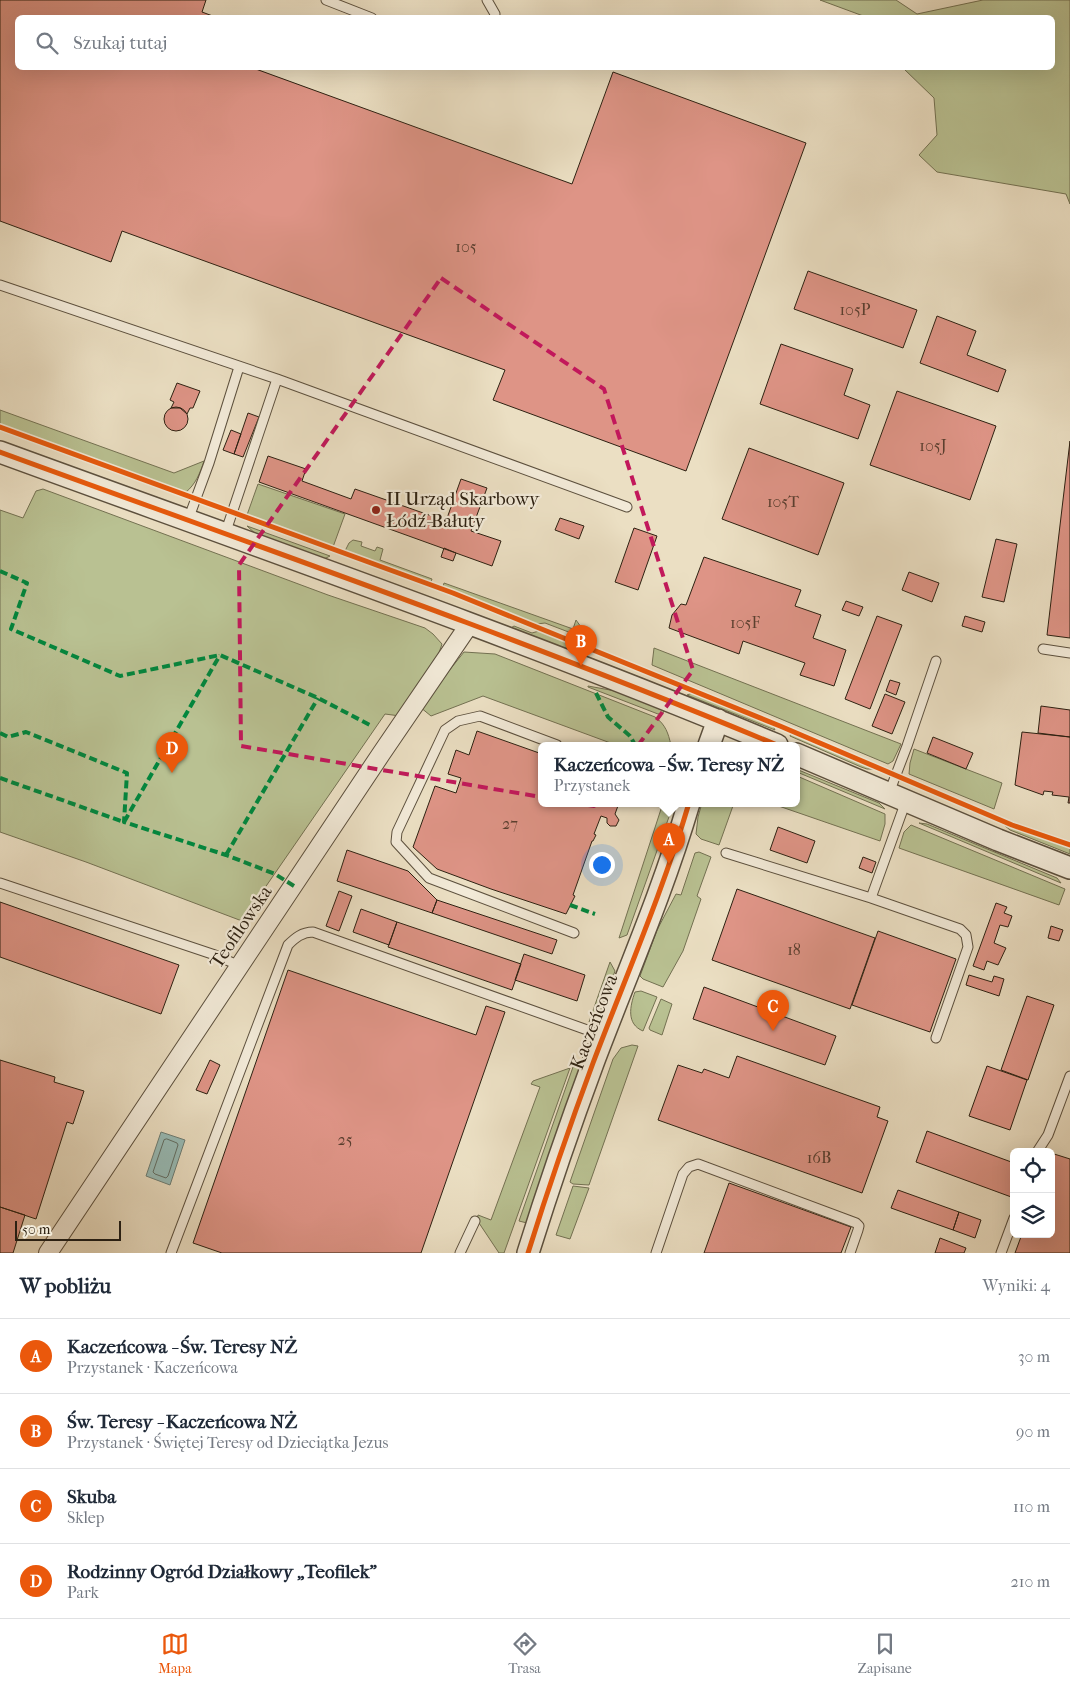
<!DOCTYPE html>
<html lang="pl">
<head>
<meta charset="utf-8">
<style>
  :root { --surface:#fff; --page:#f6f6f7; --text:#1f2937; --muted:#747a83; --line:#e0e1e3; --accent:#ea580c }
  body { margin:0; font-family:"IM FELL French Canon",serif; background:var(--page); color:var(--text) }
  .controls { position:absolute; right:15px; bottom:15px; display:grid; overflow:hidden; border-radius:8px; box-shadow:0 5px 20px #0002 }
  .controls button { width:45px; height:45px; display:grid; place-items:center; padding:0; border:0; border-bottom:1px solid var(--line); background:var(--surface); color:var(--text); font:25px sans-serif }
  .scale { position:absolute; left:15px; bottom:12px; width:106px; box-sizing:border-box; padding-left:5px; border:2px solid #2d2112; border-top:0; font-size:14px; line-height:18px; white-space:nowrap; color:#2d2112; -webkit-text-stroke:4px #f2ead8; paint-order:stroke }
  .you { position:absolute; left:601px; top:864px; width:18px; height:18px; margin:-12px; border:4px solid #fff; border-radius:50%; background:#1a73e8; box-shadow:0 0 0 8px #1a73e833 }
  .badge { display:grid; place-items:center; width:32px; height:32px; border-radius:50%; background:var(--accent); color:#fff; font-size:16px; font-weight:700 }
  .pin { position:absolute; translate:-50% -41px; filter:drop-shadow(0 1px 2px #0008) }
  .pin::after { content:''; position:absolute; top:26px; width:18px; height:15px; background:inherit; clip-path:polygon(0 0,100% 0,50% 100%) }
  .popup { position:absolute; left:538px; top:742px; width:262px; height:65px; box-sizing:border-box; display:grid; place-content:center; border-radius:8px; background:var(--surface); filter:drop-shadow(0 1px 4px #0005); font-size:16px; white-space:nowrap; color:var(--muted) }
  .popup b { font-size:19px; color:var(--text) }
  .popup::after { content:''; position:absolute; left:50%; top:100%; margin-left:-10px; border:10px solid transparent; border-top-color:var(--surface) }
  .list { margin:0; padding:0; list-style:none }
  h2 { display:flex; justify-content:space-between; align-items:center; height:65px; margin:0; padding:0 20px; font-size:21px }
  h2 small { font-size:16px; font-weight:400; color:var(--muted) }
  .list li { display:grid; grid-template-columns:32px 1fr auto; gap:15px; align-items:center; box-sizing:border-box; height:75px; padding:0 20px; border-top:1px solid var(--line) }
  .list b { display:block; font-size:19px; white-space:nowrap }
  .list p { margin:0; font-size:16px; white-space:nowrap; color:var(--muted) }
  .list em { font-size:16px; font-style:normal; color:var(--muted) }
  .icon { flex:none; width:28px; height:28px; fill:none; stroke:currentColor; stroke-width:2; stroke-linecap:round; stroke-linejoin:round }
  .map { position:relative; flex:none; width:1070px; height:1253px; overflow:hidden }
  .search { position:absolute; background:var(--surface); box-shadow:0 5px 20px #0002; left:15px; right:15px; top:15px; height:55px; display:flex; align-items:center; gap:12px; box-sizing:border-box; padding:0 18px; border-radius:8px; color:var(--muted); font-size:19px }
  .sheet { height:365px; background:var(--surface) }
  nav { display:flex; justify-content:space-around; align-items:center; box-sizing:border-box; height:70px; border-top:1px solid var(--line); background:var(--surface); font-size:14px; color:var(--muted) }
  nav a { display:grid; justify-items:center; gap:2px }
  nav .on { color:var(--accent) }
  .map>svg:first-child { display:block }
  .green { fill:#b9c192; stroke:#737152 }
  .water { fill:#98bcb7; stroke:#6d7e75 }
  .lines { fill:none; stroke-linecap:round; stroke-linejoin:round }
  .shore { stroke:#626e64; stroke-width:1 }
  .building { fill:#de9486; stroke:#2d2112 }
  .service-casing { stroke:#5c503e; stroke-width:11 }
  .minor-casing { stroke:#5c503e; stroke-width:20 }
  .tertiary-casing { stroke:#5c503e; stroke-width:24 }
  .service { stroke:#f2ead8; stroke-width:9 }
  .minor { stroke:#f2ead8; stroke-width:18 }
  .tertiary { stroke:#f2ead8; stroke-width:21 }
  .quiet { stroke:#00873e; stroke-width:4; stroke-dasharray:8 4; stroke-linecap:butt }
  .cycleway-casing { stroke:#f2ead8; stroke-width:8 }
  .cycleway { stroke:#e8590c; stroke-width:5 }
  .marked { fill:none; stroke:#c2185b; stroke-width:4; stroke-dasharray:10 6; stroke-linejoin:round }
  .poi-dot { fill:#8f2418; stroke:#f2ead8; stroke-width:2 }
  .labels { text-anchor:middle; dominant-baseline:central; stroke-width:4.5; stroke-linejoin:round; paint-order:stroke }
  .number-label { font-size:16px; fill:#593e2f }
  .poi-label { font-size:19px; fill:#2d2112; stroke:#f2ead8; text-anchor:start }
  .street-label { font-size:19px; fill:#2d2112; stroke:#f2ead8 }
</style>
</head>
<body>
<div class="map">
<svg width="1070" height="1253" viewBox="0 0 1070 1253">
  <rect width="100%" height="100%" fill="#ebdfc3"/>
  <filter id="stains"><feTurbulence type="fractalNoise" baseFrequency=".004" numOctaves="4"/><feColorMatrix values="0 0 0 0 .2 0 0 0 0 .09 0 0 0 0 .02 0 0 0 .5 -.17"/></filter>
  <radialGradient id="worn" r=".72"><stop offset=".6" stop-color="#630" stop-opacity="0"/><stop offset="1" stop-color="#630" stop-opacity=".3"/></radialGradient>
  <path class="green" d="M820 0H896L917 14 983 0H1070V204L1066 194 937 172 919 155 937 135 934 98 903 68H1052V18L866 17Z
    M0 410 174 473 204 461C200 473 196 484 185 493L0 425Z
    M258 484 345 514 333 547 247 515Z
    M43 489 328 595 425 628 433 634 442 644 434 667 400 716 385 714 242 921 86 862 0 832V510L23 518 36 491Z
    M247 526 330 556 324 559 258 536Z
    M353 540 362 542 361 546 375 551 377 547 383 549 380 560 432 579 431 582 345 551 349 543Z
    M444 583 573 629 576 620 581 627 579 636 545 623 537 624 443 587Z
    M514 626 532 633 539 631 575 645 571 649 565 650 509 629Z
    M654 648 901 744 893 761 888 764 652 665Z
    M464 652 495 654 655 717C666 725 668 733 671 745H616L483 696 431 716 420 707Z
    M588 686 621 692 664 711 663 713 658 714 588 687Z
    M692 693 773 726 775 730 687 695Z
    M791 733 874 769H867L861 767 790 736Z
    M914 749 1002 783 994 809 909 774 910 763Z
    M796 769 879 803 885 809 797 772Z
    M797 776 885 814V824L880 841 770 803H796Z
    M663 803H667L670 814 627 935 619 938Z
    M702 803H734L719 845 701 839 696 834 698 817Z
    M919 823 927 824 1057 878 1061 883Z
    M911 825 1065 889 1059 905 899 848 904 832Z
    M1004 825 1070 847V854L1010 830Z
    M699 852 711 857 697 896 701 899 683 951 663 987 643 979 640 976 657 930 676 894 681 895 695 853Z
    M610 962 615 971 599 1015 594 1020 589 1022Z
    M641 991 657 997 643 1031C626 1024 630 1006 635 992Z
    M661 999 672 1004 662 1035 650 1030 649 1028Z
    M632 1045 638 1046 589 1185 573 1184 570 1182 613 1059 621 1048Z
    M573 1067H578L580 1071 527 1223 519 1221Z
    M570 1068 504 1253H499L477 1220 478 1215 491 1220 540 1087 531 1084 533 1081Z
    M573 1186 589 1188 570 1239 556 1235Z"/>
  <path class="water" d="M161 1132 185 1140 170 1185 146 1176Z"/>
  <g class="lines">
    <path class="shore" d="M167 1139 177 1143 178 1145 168 1176 166 1178 155 1174 153 1172 164 1140Z"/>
  </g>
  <path class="building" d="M0 0H206L202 12 218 18H18V68H253L572 184 613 72 806 143 686 471 493 400 505 370 122 231 111 262 0 221Z
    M808 271 917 310 903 348 794 309Z
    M937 316 976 331 967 355 1006 370 998 392 920 363Z
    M781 344 853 369 844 395 870 405 858 439 760 404Z
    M177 383 200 391 193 408H190L187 414 180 408H171L174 402 170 400Z
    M897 391 996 426 970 500 870 465Z
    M164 419a12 12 0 1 1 24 0a12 12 0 1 1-24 0Z
    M248 413 259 417 243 457 234 454Z
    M231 430 241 434 234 454 223 450Z
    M1070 441V638L1047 635Z
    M749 448 844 483 818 555 722 519Z
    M268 456 306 469 302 481 351 499 355 489 446 521 461 479 487 488 471 531 501 541 492 566 259 482Z
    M560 518 584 526 579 539 555 530Z
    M634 528 657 536 638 590 615 582Z
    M996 539 1017 544 1004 602 982 597Z
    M444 548 456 553 453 561 441 557Z
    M704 557 801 590 795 606 821 615 813 638 846 650 834 686 800 675 805 663 743 641 739 654 669 628 672 615 681 604 686 605Z
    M909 572 939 583 932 602 902 590Z
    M846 601 863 607 859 616 842 610Z
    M877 616 902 625 870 709 845 699Z
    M965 616 985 622 982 632 962 626Z
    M890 680 900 683 896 695 886 691Z
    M885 694 905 702 892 734 872 726Z
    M1041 706 1070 710V737L1038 733Z
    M477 731 542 754V803H619L615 814 619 820 616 826H610L607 823V818L601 816 594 834 596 835 593 841H592L573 895 575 896 566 914 491 889 437 869 413 847 435 786 456 793 461 778 448 774 456 750 469 755Z
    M1022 732 1070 737V803H1068L1069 797 1052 795 1053 792 1044 791 1043 795 1015 785Z
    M933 737 973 753 966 769 927 753Z
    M778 827 815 841 807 863 770 850Z
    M347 850 408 871 437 900 432 913 337 881Z
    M863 857 876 862 872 873 859 868Z
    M737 889 875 938 850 1009 712 960Z
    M339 891 352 896 339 931 326 926Z
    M437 900 557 940 552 954 432 913Z
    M0 902 179 965 161 1014 0 957Z
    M996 903 1007 907 1004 913 1012 916 1008 927 1000 925 994 943 1006 948 998 965 987 961 984 970 973 966Z
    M361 909 397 922 389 945 353 932Z
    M397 922 521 964 512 990 388 947Z
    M1051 926 1063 930 1059 941 1048 938Z
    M878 931 956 959 930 1032 852 1005Z
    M524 954 585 975 577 1001 515 980Z
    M288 970 476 1035 486 1006 505 1012 421 1253H222L193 1243Z
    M969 975 992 982 994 976 1004 979 999 996 966 985Z
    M704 987 836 1036 825 1065 693 1019Z
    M1027 996 1054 1005 1028 1080 1001 1070Z
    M737 1056 880 1107 877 1117 888 1121 862 1193 658 1120 678 1065 702 1073 704 1069 729 1078Z
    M0 1060 55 1077 54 1082 84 1091 73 1124 67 1122 36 1219 0 1207Z
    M210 1060 220 1065 207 1094 196 1090Z
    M987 1066 1027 1080 1010 1130 969 1116Z
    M927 1131 1014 1163V1198L916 1162Z
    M1051 1153 1070 1159V1253H1015L1022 1234H1051Z
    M729 1183 851 1227 841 1253H704Z
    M898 1190 959 1212 953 1230 891 1208Z
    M0 1207 25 1215 13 1253H0Z
    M959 1212 981 1220 975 1238 953 1230Z
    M940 1238 966 1248 964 1253H935Z"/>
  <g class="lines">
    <defs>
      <path id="service" d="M326 0 372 18
        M487 0 495 14 494 18
        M0 285 277 379 627 507
        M188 520 209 463 239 367
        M225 534 277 379
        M1043 649 1070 653
        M557 745 480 716 458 721 445 730 397 832 396 842 429 878 574 933
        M889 793 907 746 936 661
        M726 853 871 898 960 929 966 935 968 947 936 1038
        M0 883 215 955 240 966
        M871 898 906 801
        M1037 1152 1048 1135 1070 1076
        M171 1253 288 945C295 938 302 932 313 932L604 1036
        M460 1253 475 1221
        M656 1253 683 1174 689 1167 698 1164 856 1223 859 1226 858 1230 850 1253
        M1001 1253 1014 1218"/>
      <path id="minor" d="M48 1253 381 754 469 625"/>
      <path id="tertiary" d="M0 452C260 547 521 638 777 745
        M709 745 718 720
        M796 754 998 840 1070 868
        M528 1253C548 1189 570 1125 593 1063 626 976 663 891 689 803"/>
    </defs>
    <use href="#service" class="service-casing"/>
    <use href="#minor" class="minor-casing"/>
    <use href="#tertiary" class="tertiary-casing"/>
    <use href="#service" class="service"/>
    <use href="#minor" class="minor"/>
    <use href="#tertiary" class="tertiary"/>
    <path class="quiet" d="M0 571 27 583 11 629 120 676 220 655 318 698 370 725
      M596 693 608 717 630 736 635 745
      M0 733 8 737 26 732 127 773 124 822 226 855 275 874 294 886
      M0 778 124 822 220 655
      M226 855 318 698
      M570 905 595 914"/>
    <defs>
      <path id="cycleway" d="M0 427 453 593 780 726 1012 825 1070 845
        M0 452C260 547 521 638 777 745
        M528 1253C548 1189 570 1125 593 1063 626 976 663 891 689 803"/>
    </defs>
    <use href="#cycleway" class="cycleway-casing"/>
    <use href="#cycleway" class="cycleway"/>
  </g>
  <path class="marked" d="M441 278 604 389 693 670 594 806 241 746 239 565Z"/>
  <circle class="poi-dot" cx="376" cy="510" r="5"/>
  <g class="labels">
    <g class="number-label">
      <text x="466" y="246">105</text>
      <text x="855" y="309">105P</text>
      <text x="933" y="445">105J</text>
      <text x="783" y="501">105T</text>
      <text x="745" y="622">105F</text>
      <text x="510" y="823">27</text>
      <text x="794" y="949">18</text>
      <text x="345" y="1139">25</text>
      <text x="819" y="1157">16B</text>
    </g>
    <g class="poi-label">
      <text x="386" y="499">II Urząd Skarbowy<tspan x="386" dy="22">Łódź-Bałuty</tspan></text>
    </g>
    <g class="street-label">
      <text transform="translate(241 927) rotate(-56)">Teofilowska</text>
      <text transform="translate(594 1022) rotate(-69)">Kaczeńcowa</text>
    </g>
  </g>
  <rect width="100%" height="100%" filter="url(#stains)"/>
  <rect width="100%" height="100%" fill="url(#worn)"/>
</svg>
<div class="controls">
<button><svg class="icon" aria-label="locate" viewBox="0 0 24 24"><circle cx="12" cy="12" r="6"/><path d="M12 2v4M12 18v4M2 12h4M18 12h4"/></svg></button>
<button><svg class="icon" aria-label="layers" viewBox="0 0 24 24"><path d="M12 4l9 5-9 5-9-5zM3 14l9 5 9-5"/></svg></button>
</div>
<div class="scale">50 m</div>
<div class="you"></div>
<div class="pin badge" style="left:669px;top:864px">A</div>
<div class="popup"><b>Kaczeńcowa - Św. Teresy NŻ</b>Przystanek</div>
<div class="pin badge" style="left:581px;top:666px">B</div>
<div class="pin badge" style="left:773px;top:1031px">C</div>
<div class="pin badge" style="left:172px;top:773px">D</div>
<div class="search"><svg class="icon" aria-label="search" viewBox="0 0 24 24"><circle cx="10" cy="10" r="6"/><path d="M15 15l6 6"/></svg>Szukaj tutaj</div>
</div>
<section class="sheet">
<h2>W pobliżu<small>Wyniki: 4</small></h2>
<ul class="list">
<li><span class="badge">A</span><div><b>Kaczeńcowa - Św. Teresy NŻ</b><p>Przystanek · Kaczeńcowa</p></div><em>30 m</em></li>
<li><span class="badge">B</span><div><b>Św. Teresy - Kaczeńcowa NŻ</b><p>Przystanek · Świętej Teresy od Dzieciątka Jezus</p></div><em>90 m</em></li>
<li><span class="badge">C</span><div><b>Skuba</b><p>Sklep</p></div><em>110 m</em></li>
<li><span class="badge">D</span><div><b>Rodzinny Ogród Działkowy „Teofilek”</b><p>Park</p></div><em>210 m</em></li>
</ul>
</section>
<nav>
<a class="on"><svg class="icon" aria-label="map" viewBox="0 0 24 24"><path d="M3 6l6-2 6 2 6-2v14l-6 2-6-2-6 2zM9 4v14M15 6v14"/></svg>Mapa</a>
<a><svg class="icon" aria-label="directions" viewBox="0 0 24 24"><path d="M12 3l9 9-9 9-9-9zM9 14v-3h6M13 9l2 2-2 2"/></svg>Trasa</a>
<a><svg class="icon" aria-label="saved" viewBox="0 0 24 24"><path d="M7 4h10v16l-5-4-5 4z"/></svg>Zapisane</a>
</nav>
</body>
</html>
